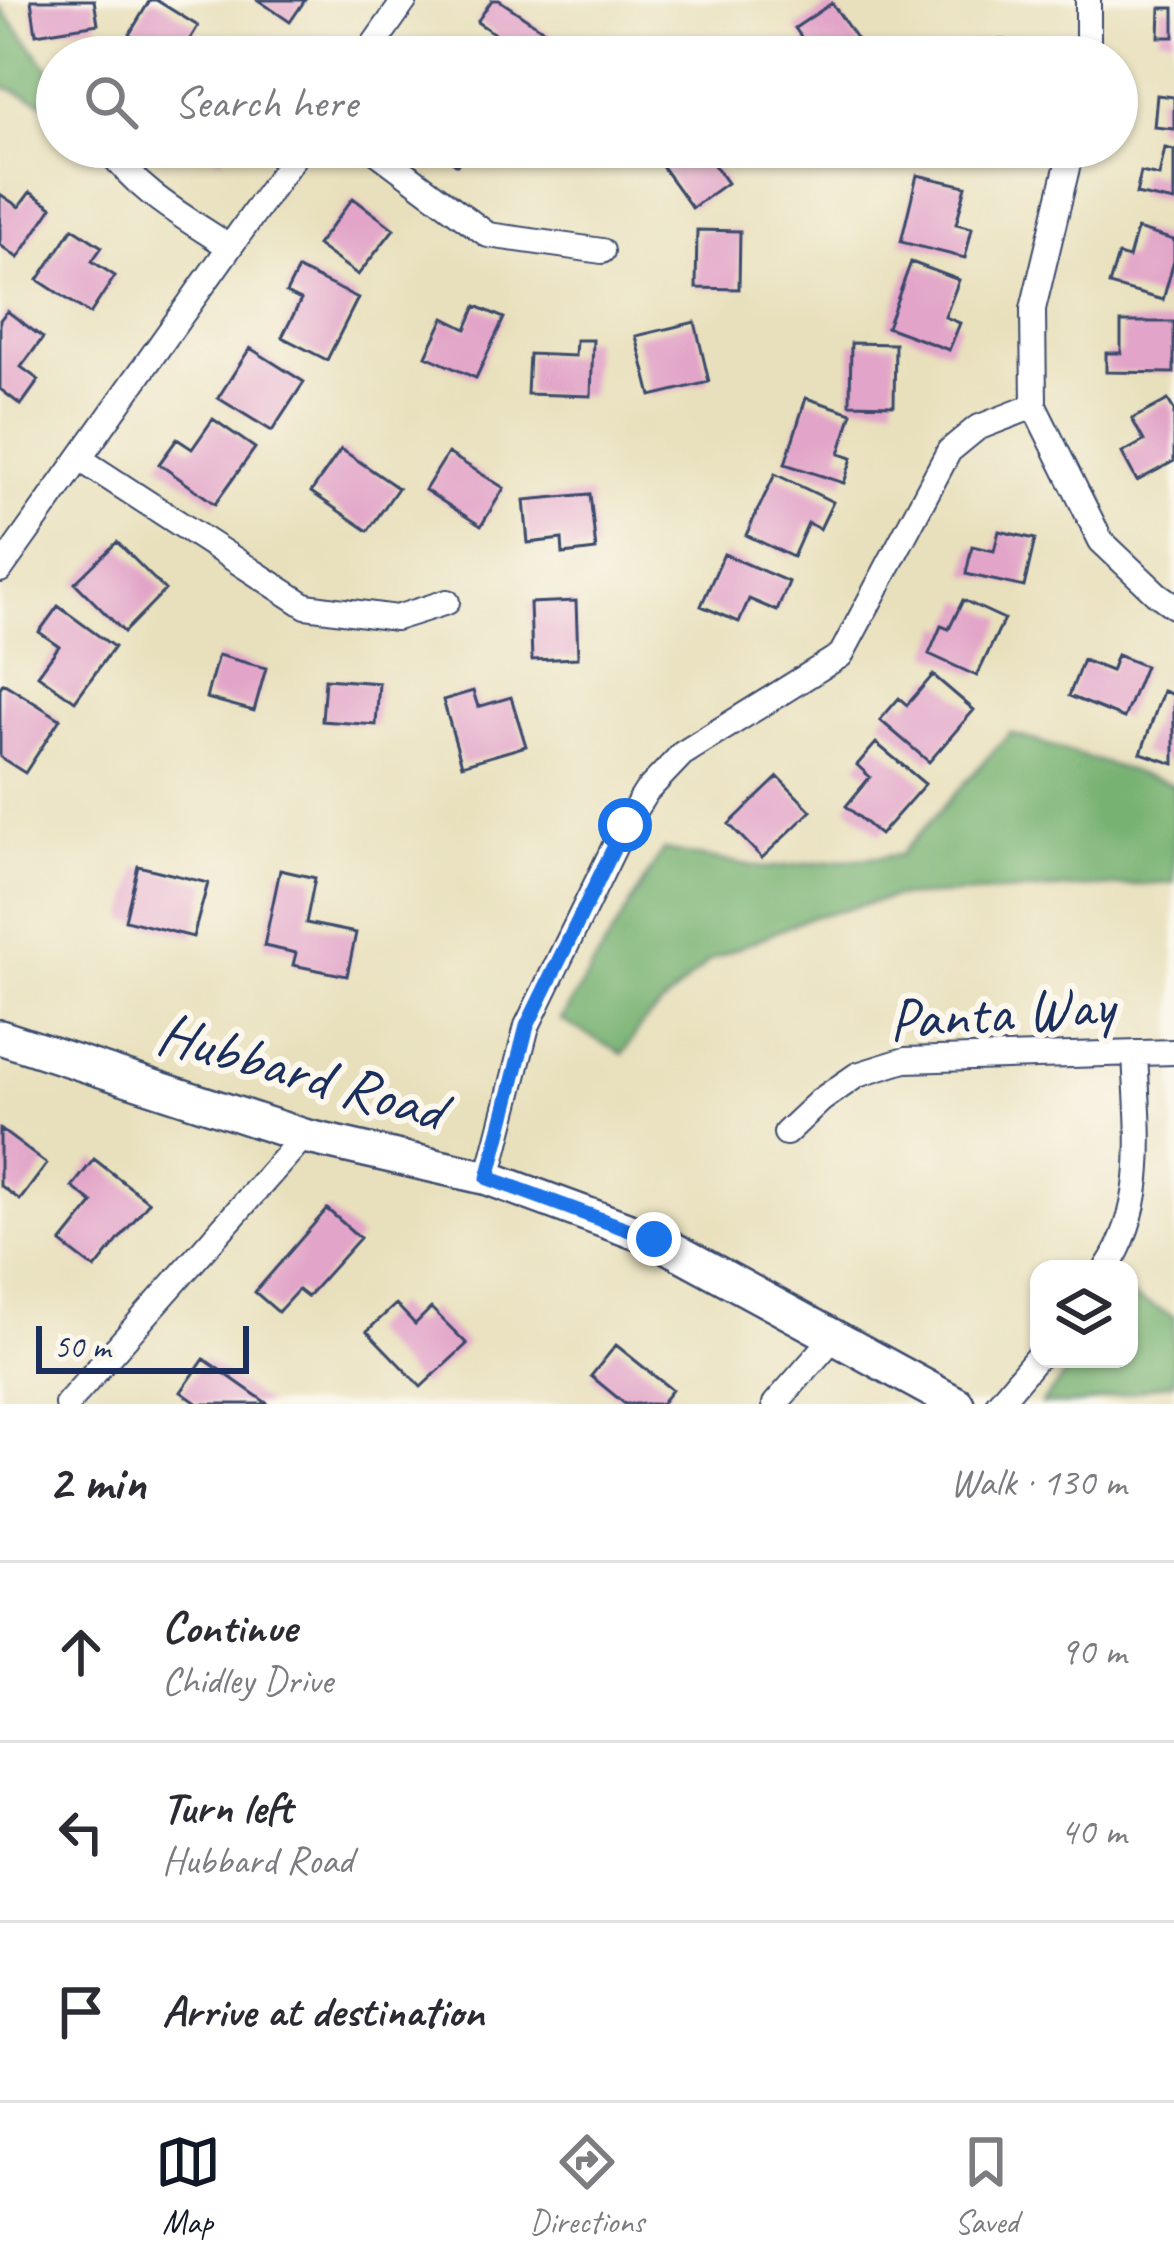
<!DOCTYPE html>
<html lang="en">
<head>
<meta charset="utf-8">
<style>
  :root { --surface:#fff; --page:#f2f2f3; --text:#2b2b33; --muted:#7c7c81; --line:#e1e1e2; --accent:#111827 }
  body { margin:0; font-family:Caveat,sans-serif; background:var(--page); color:var(--text) }
  .controls { position:absolute; right:36px; bottom:36px; display:grid; overflow:hidden; border-radius:24px; box-shadow:0 3px 9px #0004 }
  .controls button { width:108px; height:108px; display:grid; place-items:center; padding:0; border:0; border-bottom:3px solid var(--line); background:var(--surface); color:var(--text); font:60px sans-serif }
  .scale { position:absolute; left:36px; bottom:30px; width:213px; box-sizing:border-box; padding-left:12px; border:6px solid #1b2f5e; border-top:0; font-size:33px; line-height:42px; white-space:nowrap; color:#1b2f5e; -webkit-text-stroke:9px #fbf7ec; paint-order:stroke }
  .stop { position:absolute; width:36px; height:36px; margin:-27px; border:9px solid #1a73e8; border-radius:50%; background:#fff }
  .stop.end { background:#1a73e8; border-color:#fff; box-shadow:0 3px 12px #0008 }
  .list { margin:0; padding:0; list-style:none }
  h2 { display:flex; justify-content:space-between; align-items:center; height:156px; margin:0; padding:0 48px; font-size:51px }
  h2 small { font-size:39px; font-weight:400; color:var(--muted) }
  .list li { display:grid; grid-template-columns:78px 1fr auto; gap:36px; align-items:center; box-sizing:border-box; height:180px; padding:0 48px; border-top:3px solid var(--line) }
  .list b { display:block; font-size:45px; white-space:nowrap }
  .list p { margin:0; font-size:39px; white-space:nowrap; color:var(--muted) }
  .list em { font-size:39px; font-style:normal; color:var(--muted) }
  .icon { flex:none; width:66px; height:66px; fill:none; stroke:currentColor; stroke-width:2; stroke-linecap:round; stroke-linejoin:round }
  .map { position:relative; flex:none; width:1174px; height:1404px; overflow:hidden }
  .search { position:absolute; background:var(--surface); box-shadow:0 3px 9px #0004; left:36px; right:36px; top:36px; height:132px; display:flex; align-items:center; gap:30px; box-sizing:border-box; padding:0 42px; border-radius:66px; color:var(--muted); font-size:45px }
  .sheet { height:696px; background:var(--surface) }
  nav { display:flex; justify-content:space-around; align-items:center; box-sizing:border-box; height:168px; border-top:3px solid var(--line); background:var(--surface); font-size:33px; color:var(--muted) }
  nav a { display:grid; justify-items:center; gap:6px }
  nav .on { color:var(--accent) }
  .map>svg:first-child { display:block }
  .forest { fill:#78b272; stroke:#4a7068; stroke-width:3 }
  .building { fill:#e2a4c8 }
  .lines { fill:none; stroke-linecap:round; stroke-linejoin:round }
  .minor-casing { stroke:#3a4a6c; stroke-width:28 }
  .secondary-casing { stroke:#3a4a6c; stroke-width:38 }
  .minor { stroke:#fff; stroke-width:24 }
  .secondary { stroke:#fff; stroke-width:33 }
  .route { stroke:#1a73e8; stroke-width:15 }
  .labels { text-anchor:middle; dominant-baseline:central; stroke-width:12; stroke-linejoin:round; paint-order:stroke }
  .street-label { font-size:60px; fill:#1b2f5e; stroke:#fbf7ec }
</style>
</head>
<body>
<div class="map">
<svg width="1174" height="1404" viewBox="0 0 1174 1404">
  <rect width="100%" height="100%" fill="#fbf7ec"/>
  <filter id="ink" filterUnits="userSpaceOnUse"><feTurbulence type="fractalNoise" baseFrequency=".00833" numOctaves="2"/><feDisplacementMap in="SourceGraphic" scale="24" xChannelSelector="R" yChannelSelector="G"/><feConvolveMatrix kernelMatrix="1 2 1 2 8 2 1 2 1" color-interpolation-filters="sRGB"/></filter>
  <filter id="wash" filterUnits="userSpaceOnUse"><feTurbulence type="fractalNoise" baseFrequency=".004" numOctaves="4" result="noise"/><feDisplacementMap in="SourceGraphic" scale="48" xChannelSelector="R" yChannelSelector="G"/><feGaussianBlur stdDeviation="2.7" result="paint"/><feColorMatrix in="noise" values="0 0 0 0 0 0 0 0 0 0 0 0 0 0 0 0 0 1.4 0 .05"/><feComposite in="paint" operator="in"/></filter>
  <g filter="url(#wash)">
    <rect width="100%" height="100%" fill="#e8e0bc"/>
    <path class="forest" d="M0 7 57 79V92L46 104 0 85Z
      M1010 733 1174 785V883L895 897 808 918 710 960 642 1024 623 1054 561 1020 663 850 765 868 900 855Z
      M1131 1296 1174 1317V1382L1082 1404H1041L1078 1359H1129Z"/>
    <g id="blocks">
      <path class="building" d="M31 0H94L98 24 36 34Z
        M150 0H156L198 26 179 57H166L129 35Z
        M258 0H305L290 22Z
        M492 0H499L551 35 537 57H479L495 34 477 22Z
        M832 3 862 47 848 57H815L795 28Z
        M1160 8H1174V37H1159Z
        M979 40H1005V57H978Z
        M1157 95 1174 97V129L1154 127Z
        M202 147H229L220 160Z
        M433 147H471L457 165Z
        M584 147H624L618 161Z
        M685 147H701L727 183 692 208 661 165Z
        M1165 148 1174 150V202L1136 194 1141 172 1159 176Z
        M917 175 966 186 956 224 972 228 965 258 901 242Z
        M30 192 52 207 18 258 0 245V194L19 207Z
        M353 198 394 229 358 275 317 245Z
        M73 228 102 247 92 261 115 276 90 314 38 280Z
        M1137 229 1174 240V261L1163 300 1109 285 1118 255 1129 258Z
        M697 230 740 231 739 289 696 288Z
        M911 262 959 280 945 317 960 323 949 350 887 327Z
        M298 269 358 298 327 360 282 337 301 300 286 293Z
        M476 306 504 318 476 378 426 356 444 318 466 329Z
        M7 311 43 338 21 367 39 380 21 405 0 389V320Z
        M695 322 709 382 651 396 636 336Z
        M1121 322H1174V373L1106 372V353H1121Z
        M576 340H593L591 396 527 394 529 354 575 356Z
        M851 343 895 344 894 405 850 404Z
        M250 348 304 382 272 431 218 398Z
        M806 398 852 413 839 454 852 458 844 483 785 464Z
        M1168 400 1174 410V461L1137 481 1122 453 1144 441 1132 419Z
        M213 419 255 448 215 504 159 464 177 439 192 449Z
        M341 449 398 488 368 531 311 492Z
        M448 453 504 488 481 526 425 490Z
        M775 474 833 502 820 529 808 523 793 557 746 535Z
        M590 494 596 550 563 554 562 539 528 543 524 500Z
        M999 531 1035 539 1024 587 966 574 972 546 994 551Z
        M117 542 165 590 124 632 75 583Z
        M724 554 789 582 777 611 749 599 739 622 701 606Z
        M963 600 1004 619 977 676 929 654 941 626 949 629Z
        M576 601 578 658 532 660 530 603Z
        M58 606 114 647 75 701 38 675 59 646 39 632Z
        M218 655 266 668 254 711 206 698Z
        M1117 655 1145 666 1124 718 1069 696 1083 660 1111 671Z
        M933 675 974 710 929 762 880 720 899 698 907 705Z
        M325 679 379 683 376 725 322 721Z
        M3 683 60 719 25 773 0 757V688Z
        M473 691 478 707 511 697 526 746 462 765 443 700Z
        M1163 691 1174 695V764L1141 753Z
        M876 743 925 784 880 835 846 806 870 777 857 765Z
        M778 777 811 811 762 858 729 824Z
        M138 866 208 883 193 937 125 920Z
        M280 870 315 878 306 923 356 933 347 976 293 965 296 953 264 946Z
        M0 1129 47 1164 20 1200 0 1185Z
        M94 1159 149 1202 95 1269 61 1243 93 1203 72 1187Z
        M327 1209 360 1238 307 1297 298 1290 278 1312 255 1292Z
        M396 1304 415 1324 431 1308 467 1344 421 1387 367 1331Z
        M616 1345 672 1390 661 1404H625L591 1376Z
        M204 1359 268 1404H198L181 1392Z"/>
    </g>
  </g>
  <g filter="url(#ink)">
    <use href="#blocks" fill-opacity="0" stroke="#3a4a6c" stroke-width="3"/>
    <g class="lines">
      <defs>
        <path id="minor" d="M365 57 405 0
          M1088 57V0
          M107 147C138 192 183 216 228 246
          M370 147 488 235 602 251
          M1072 147 1033 309 1034 406 1101 541 1157 594 1174 606
          M80 459 306 606 396 618 447 602
          M0 570 301 147
          M786 1133 821 1100 857 1075 905 1060 1174 1052
          M488 1178 527 1026 625 825 646 792 682 754 841 655 949 451 977 428 1034 406
          M1106 1269C1150 1205 1138 1127 1135 1053
          M67 1404 304 1136
          M775 1404 834 1337
          M998 1404 1039 1355"/>
        <path id="secondary" d="M0 1037 304 1136 488 1178 654 1239 957 1404"/>
      </defs>
      <use href="#minor" class="minor-casing"/>
      <use href="#secondary" class="secondary-casing"/>
      <use href="#minor" class="minor"/>
      <use href="#secondary" class="secondary"/>
    </g>
  </g>
  <g class="lines" filter="url(#ink)">
    <path class="route" d="M625 825 527 1026 488 1178 654 1239"/>
  </g>
  <g class="labels">
    <g class="street-label">
      <text transform="translate(1001 1012) rotate(-4)">Panta Way</text>
      <text transform="translate(301 1071) rotate(16)">Hubbard Road</text>
    </g>
  </g>
</svg>
<div class="controls">
<button><svg class="icon" aria-label="layers" viewBox="0 0 24 24"><path d="M12 4l9 5-9 5-9-5zM3 14l9 5 9-5"/></svg></button>
</div>
<div class="scale">50 m</div>
<div class="stop" style="left:625px;top:825px"></div>
<div class="stop end" style="left:654px;top:1239px"></div>
<div class="search"><svg class="icon" aria-label="search" viewBox="0 0 24 24"><circle cx="10" cy="10" r="6"/><path d="M15 15l6 6"/></svg>Search here</div>
</div>
<section class="sheet">
<h2>2 min<small>Walk · 130 m</small></h2>
<ul class="list">
<li><svg class="icon" aria-label="ahead" viewBox="0 0 24 24"><path d="M12 20V5M6 11l6-6 6 6"/></svg><div><b>Continue</b><p>Chidley Drive</p></div><em>90 m</em></li>
<li><svg class="icon" aria-label="left" viewBox="0 0 24 24"><path d="M17 20v-9H6M10 6l-5 5 5 5"/></svg><div><b>Turn left</b><p>Hubbard Road</p></div><em>40 m</em></li>
<li><svg class="icon" aria-label="arrive" viewBox="0 0 24 24"><path d="M6 21V4h12l-3 4 3 4H6"/></svg><div><b>Arrive at destination</b></div></li>
</ul>
</section>
<nav>
<a class="on"><svg class="icon" aria-label="map" viewBox="0 0 24 24"><path d="M3 6l6-2 6 2 6-2v14l-6 2-6-2-6 2zM9 4v14M15 6v14"/></svg>Map</a>
<a><svg class="icon" aria-label="directions" viewBox="0 0 24 24"><path d="M12 3l9 9-9 9-9-9zM9 14v-3h6M13 9l2 2-2 2"/></svg>Directions</a>
<a><svg class="icon" aria-label="saved" viewBox="0 0 24 24"><path d="M7 4h10v16l-5-4-5 4z"/></svg>Saved</a>
</nav>
</body>
</html>
